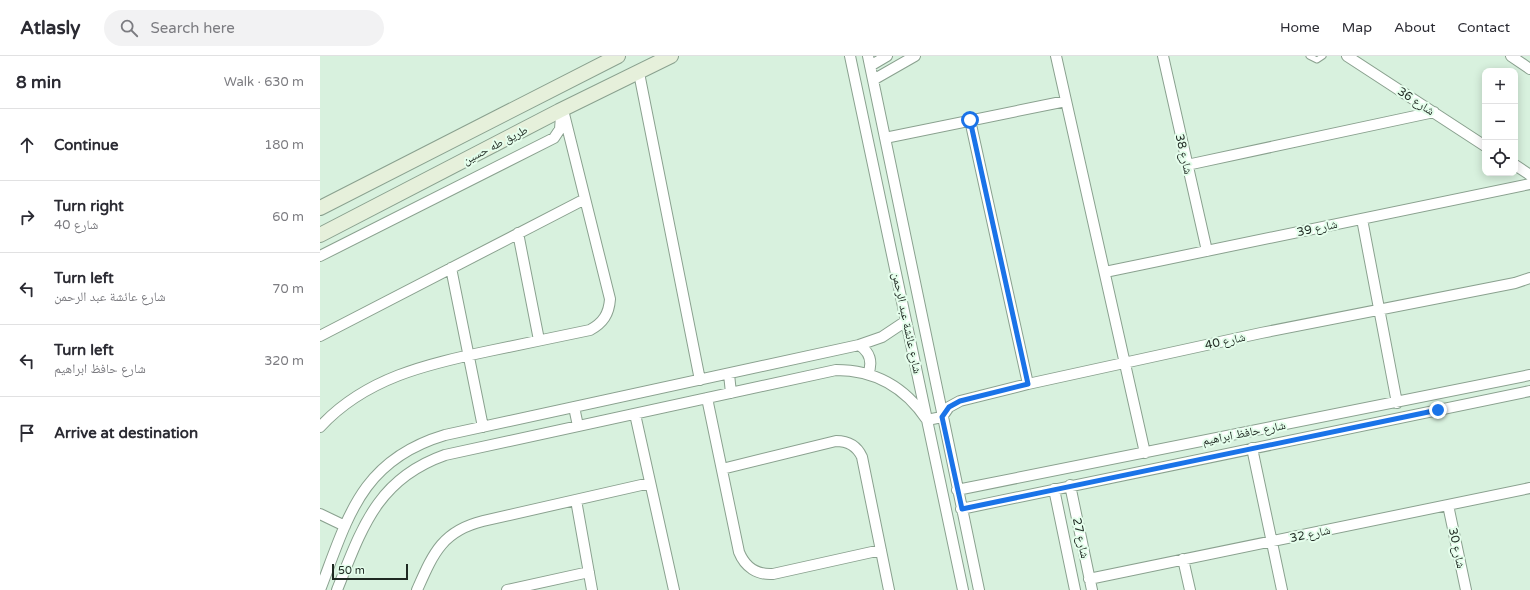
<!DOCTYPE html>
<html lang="en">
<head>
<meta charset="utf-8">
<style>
  :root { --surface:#fff; --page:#f2f2f3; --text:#2b2b33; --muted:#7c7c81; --line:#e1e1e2 }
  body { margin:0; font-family:"Varela Round","Noto Naskh Arabic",sans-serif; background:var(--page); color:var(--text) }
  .controls { position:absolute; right:12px; top:12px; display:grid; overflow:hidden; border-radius:8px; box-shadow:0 2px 10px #0003 }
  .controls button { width:36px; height:36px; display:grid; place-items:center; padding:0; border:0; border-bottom:1px solid var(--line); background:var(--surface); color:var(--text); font:20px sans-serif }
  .scale { position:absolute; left:12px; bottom:10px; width:76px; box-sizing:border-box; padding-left:4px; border:2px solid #1f2922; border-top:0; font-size:11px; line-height:14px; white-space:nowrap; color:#1f2922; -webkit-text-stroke:3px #e5feec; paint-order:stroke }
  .stop { position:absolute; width:12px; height:12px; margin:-9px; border:3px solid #1a73e8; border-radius:50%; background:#fff }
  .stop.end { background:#1a73e8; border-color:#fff; box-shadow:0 1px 4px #0008 }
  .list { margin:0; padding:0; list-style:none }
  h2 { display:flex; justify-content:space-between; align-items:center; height:52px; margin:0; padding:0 16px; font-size:17px }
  h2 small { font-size:13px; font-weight:400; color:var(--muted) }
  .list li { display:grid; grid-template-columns:26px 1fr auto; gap:12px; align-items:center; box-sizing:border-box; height:72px; padding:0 16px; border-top:1px solid var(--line) }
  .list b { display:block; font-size:15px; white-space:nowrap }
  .list p { margin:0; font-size:13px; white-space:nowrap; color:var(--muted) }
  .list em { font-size:13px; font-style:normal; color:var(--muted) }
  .icon { flex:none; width:22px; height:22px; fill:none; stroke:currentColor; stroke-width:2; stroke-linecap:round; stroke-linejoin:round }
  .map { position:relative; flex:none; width:1210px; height:534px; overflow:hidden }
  header { display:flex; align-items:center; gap:24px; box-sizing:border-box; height:56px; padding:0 20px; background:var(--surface); border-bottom:1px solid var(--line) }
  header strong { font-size:19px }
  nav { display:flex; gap:22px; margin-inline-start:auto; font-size:14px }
  .search { width:280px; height:36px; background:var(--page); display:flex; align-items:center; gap:10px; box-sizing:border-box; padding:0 14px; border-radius:22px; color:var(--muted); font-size:15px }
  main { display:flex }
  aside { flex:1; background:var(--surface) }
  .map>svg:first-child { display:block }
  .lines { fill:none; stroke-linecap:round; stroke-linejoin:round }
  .lane-casing { stroke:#8aa18f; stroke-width:7 }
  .street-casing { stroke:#8aa18f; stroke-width:12 }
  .secondary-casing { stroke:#8aa18f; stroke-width:16 }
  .lane { stroke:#fff; stroke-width:5 }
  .street { stroke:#fff; stroke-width:10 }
  .secondary { stroke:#e6f0db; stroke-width:14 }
  .route { stroke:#1a73e8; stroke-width:5 }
  .labels { text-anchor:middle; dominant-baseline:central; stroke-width:4; stroke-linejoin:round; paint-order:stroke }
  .street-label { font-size:12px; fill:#1f2922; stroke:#e5feec }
</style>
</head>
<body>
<header>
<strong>Atlasly</strong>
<div class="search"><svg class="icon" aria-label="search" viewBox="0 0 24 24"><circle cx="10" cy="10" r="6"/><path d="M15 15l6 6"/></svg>Search here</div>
<nav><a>Home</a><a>Map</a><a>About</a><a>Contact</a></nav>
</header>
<main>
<aside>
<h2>8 min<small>Walk · 630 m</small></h2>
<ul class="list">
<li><svg class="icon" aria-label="ahead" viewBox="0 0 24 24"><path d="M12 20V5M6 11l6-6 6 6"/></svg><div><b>Continue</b></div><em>180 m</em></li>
<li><svg class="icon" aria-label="right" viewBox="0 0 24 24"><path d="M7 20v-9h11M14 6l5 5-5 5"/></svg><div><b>Turn right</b><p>شارع 40</p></div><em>60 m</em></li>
<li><svg class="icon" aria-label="left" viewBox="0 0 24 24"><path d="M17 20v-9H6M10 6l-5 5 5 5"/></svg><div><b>Turn left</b><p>شارع عائشة عبد الرحمن</p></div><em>70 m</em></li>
<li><svg class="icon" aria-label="left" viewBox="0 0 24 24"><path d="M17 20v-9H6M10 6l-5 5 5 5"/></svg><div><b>Turn left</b><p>شارع حافظ ابراهيم</p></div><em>320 m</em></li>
<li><svg class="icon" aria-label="arrive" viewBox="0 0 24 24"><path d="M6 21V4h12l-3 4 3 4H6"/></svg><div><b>Arrive at destination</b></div></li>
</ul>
</aside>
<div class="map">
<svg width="1210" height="534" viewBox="0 0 1210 534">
  <rect width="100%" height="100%" fill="#d8f1de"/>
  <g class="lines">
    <defs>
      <path id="lane" d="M989 0 997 4 1003 0"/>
      <path id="street" d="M530 0 643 534
        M548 0 659 534
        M736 0 825 397
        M843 0 887 195
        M1027 0 1165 90
        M1191 0 1210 13
        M550 10 567 0
        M319 17 380 324
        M553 24 595 0
        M650 64 708 328
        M565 82 746 45
        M867 109 1114 56
        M1195 109 1210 119
        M1042 163 1077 347
        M198 177 219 284
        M0 200 234 82 240 73 241 60
        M131 212 163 371
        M785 216 1210 128
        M0 280 265 143
        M539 289C550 296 553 306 548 318
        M409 318 411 337
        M387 342 419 496C425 511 437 519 453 518L561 494
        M254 351 258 370
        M315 358 354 534
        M0 371C45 322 107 308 169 295 203 288 236 281 270 274 283 267 289 258 290 243L243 54
        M932 392 962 534
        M402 413 516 385C528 385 537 390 542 401L569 534
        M750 429 772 534
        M734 433 755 534
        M637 434 1210 319
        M256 444 272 534
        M1128 449 1146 534
        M641 453 1210 335
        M0 458 25 470
        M863 503 870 534
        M769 523 1210 432
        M0 534C28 461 41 404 125 379L539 289 562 281 586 265
        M17 534C42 472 57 423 125 399L516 314C555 314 585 331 607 364L622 361 629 351 640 345 708 328 941 277 1195 227 1210 222
        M97 534C113 498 122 475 163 465L330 427
        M187 534 269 516"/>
      <path id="secondary" d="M0 152 298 0
        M0 179 239 55 351 0"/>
    </defs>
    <use href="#lane" class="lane-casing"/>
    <use href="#street" class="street-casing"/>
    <use href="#secondary" class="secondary-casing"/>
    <use href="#lane" class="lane"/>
    <use href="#street" class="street"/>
    <use href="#secondary" class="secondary"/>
  </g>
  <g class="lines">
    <path class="route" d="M650 64 708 328 640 345 629 351 622 361 642 453 1118 354"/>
  </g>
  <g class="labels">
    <g class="street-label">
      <text transform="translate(1096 45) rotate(33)">شارع 36</text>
      <text transform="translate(175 89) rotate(-27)">طريق طه حسين</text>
      <text transform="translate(864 98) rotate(77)">شارع 38</text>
      <text transform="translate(997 172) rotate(-12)">شارع 39</text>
      <text transform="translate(587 267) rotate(78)">شارع عائشة عبد الرحمن</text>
      <text transform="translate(905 285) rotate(-12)">شارع 40</text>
      <text transform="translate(924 377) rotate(-11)">شارع حافظ ابراهيم</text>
      <text transform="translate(990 478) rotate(-12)">شارع 32</text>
      <text transform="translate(761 482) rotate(78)">شارع 27</text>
      <text transform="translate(1137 492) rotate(78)">شارع 30</text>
    </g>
  </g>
</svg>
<div class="controls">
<button>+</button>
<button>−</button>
<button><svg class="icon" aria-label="locate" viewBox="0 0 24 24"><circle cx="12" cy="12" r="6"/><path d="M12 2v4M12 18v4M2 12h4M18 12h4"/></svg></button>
</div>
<div class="scale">50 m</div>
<div class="stop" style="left:650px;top:64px"></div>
<div class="stop end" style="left:1118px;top:354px"></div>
</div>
</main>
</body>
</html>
